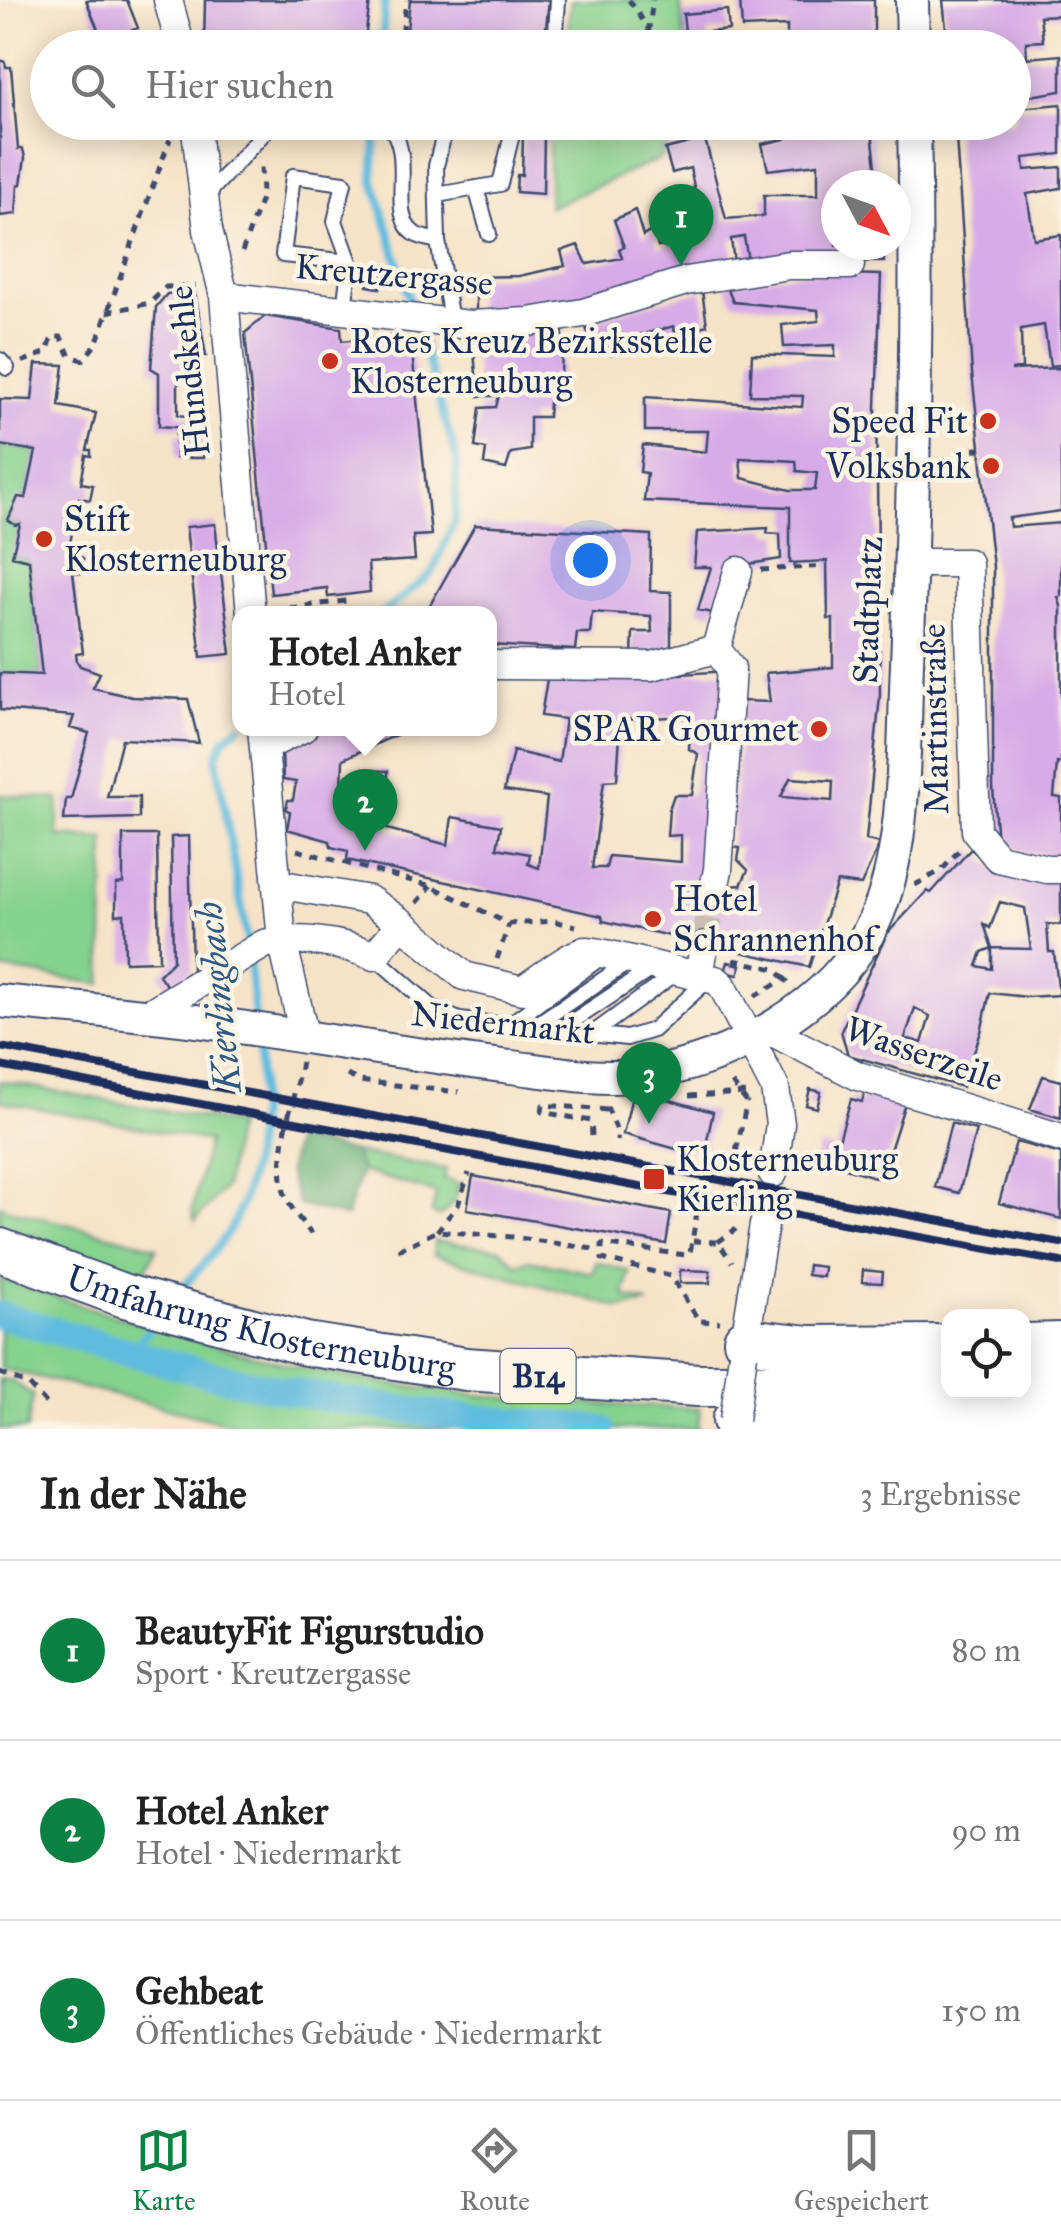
<!DOCTYPE html>
<html lang="de">
<head>
<meta charset="utf-8">
<style>
  :root { --surface:#fff; --page:#f6f6f6; --text:#222; --muted:#767676; --line:#e0e0e0; --accent:#0b8043 }
  body { margin:0; font-family:"IM FELL Great Primer",serif; background:var(--page); color:var(--text) }
  .controls { position:absolute; right:30px; bottom:30px; display:grid; overflow:hidden; border-radius:20px; box-shadow:0 5px 25px #0003 }
  .controls button { width:90px; height:90px; display:grid; place-items:center; padding:0; border:0; border-bottom:2px solid var(--line); background:var(--surface); color:var(--text); font:50px sans-serif }
  .compass { position:absolute; left:821px; top:170px; width:90px; height:90px; border-radius:50%; background:var(--surface); box-shadow:0 5px 25px #0003; rotate:131deg }
  .you { position:absolute; left:590px; top:560px; width:35px; height:35px; margin:-25px; border:8px solid #fff; border-radius:50%; background:#1a73e8; box-shadow:0 0 0 15px #1a73e833 }
  .badge { display:grid; place-items:center; width:65px; height:65px; border-radius:50%; background:var(--accent); color:#fff; font-size:32px; font-weight:700 }
  .pin { position:absolute; translate:-50% -82px; filter:drop-shadow(0 2px 5px #0008) }
  .pin::after { content:''; position:absolute; top:52px; width:35px; height:30px; background:inherit; clip-path:polygon(0 0,100% 0,50% 100%) }
  .popup { position:absolute; left:232px; top:606px; width:265px; height:130px; box-sizing:border-box; display:grid; place-content:center; border-radius:20px; background:var(--surface); filter:drop-shadow(0 2px 8px #0005); font-size:32px; white-space:nowrap; color:var(--muted) }
  .popup b { font-size:38px; color:var(--text) }
  .popup::after { content:''; position:absolute; left:50%; top:100%; margin-left:-20px; border:20px solid transparent; border-top-color:var(--surface) }
  .list { margin:0; padding:0; list-style:none }
  h2 { display:flex; justify-content:space-between; align-items:center; height:130px; margin:0; padding:0 40px; font-size:42px }
  h2 small { font-size:32px; font-weight:400; color:var(--muted) }
  .list li { display:grid; grid-template-columns:65px 1fr auto; gap:30px; align-items:center; box-sizing:border-box; height:180px; padding:0 40px; border-top:2px solid var(--line) }
  .list b { display:block; font-size:38px; white-space:nowrap }
  .list p { margin:0; font-size:32px; white-space:nowrap; color:var(--muted) }
  .list em { font-size:32px; font-style:normal; color:var(--muted) }
  .icon { flex:none; width:55px; height:55px; fill:none; stroke:currentColor; stroke-width:2; stroke-linecap:round; stroke-linejoin:round }
  .map { position:relative; flex:none; width:1061px; height:1429px; overflow:hidden }
  .search { position:absolute; background:var(--surface); box-shadow:0 5px 25px #0003; left:30px; right:30px; top:30px; height:110px; display:flex; align-items:center; gap:25px; box-sizing:border-box; padding:0 35px; border-radius:55px; color:var(--muted); font-size:38px }
  .sheet { height:670px; background:var(--surface) }
  nav { display:flex; justify-content:space-around; align-items:center; box-sizing:border-box; height:140px; border-top:2px solid var(--line); background:var(--surface); font-size:28px; color:var(--muted) }
  nav a { display:grid; justify-items:center; gap:5px }
  nav .on { color:var(--accent) }
  .map>svg:first-child { display:block }
  .green { fill:#85d18e; stroke:#508076; stroke-width:2.5 }
  .forest { fill:#6cb379; stroke:#44716c; stroke-width:2.5 }
  .lines { fill:none; stroke-linecap:round; stroke-linejoin:round }
  .stream { stroke:#60bcde; stroke-width:8 }
  .canal { stroke:#60bcde; stroke-width:28 }
  .building { fill:#d7abe7; fill-rule:evenodd }
  .minor-tunnel { stroke:#cabeb2; stroke-width:28; stroke-dasharray:28 14; stroke-linecap:butt }
  .service-casing { stroke:#3c4a6e; stroke-width:18 }
  .minor-casing { stroke:#3c4a6e; stroke-width:31 }
  .tertiary-casing { stroke:#3c4a6e; stroke-width:36 }
  .primary-casing { stroke:#3c4a6e; stroke-width:46 }
  .path { stroke:#3c4a6e; stroke-width:5; stroke-dasharray:8 8; stroke-linecap:butt }
  .service { stroke:#fff; stroke-width:14 }
  .minor { stroke:#fff; stroke-width:28 }
  .tertiary { stroke:#fff; stroke-width:32 }
  .primary { stroke:#fff; stroke-width:42 }
  .rail { stroke:#1b2f5e; stroke-width:8 }
  .minor-bridge-casing { stroke:#3c4a6e; stroke-width:31; stroke-linecap:butt }
  .minor-bridge { stroke:#fff; stroke-width:28 }
  .poi-dot { fill:#c8321e; stroke:#fcf5e5; stroke-width:4 }
  .labels { text-anchor:middle; dominant-baseline:central; stroke-width:9; stroke-linejoin:round; paint-order:stroke }
  .shield { fill:#fcf5e5; stroke:#5e6a86; stroke-width:2.5 }
  .shield-label { font-size:32px; font-weight:bold; fill:#1b2f5e }
  .street-label { font-size:35px; fill:#1b2f5e; stroke:#fcf5e5 }
  .poi-label { font-size:35px; fill:#1b2f5e; stroke:#fcf5e5; text-anchor:start }
  .water-label { font-size:38px; font-style:italic; fill:#305984; stroke:#fcf5e5 }
</style>
</head>
<body>
<div class="map">
<svg width="1061" height="1429" viewBox="0 0 1061 1429">
  <rect width="100%" height="100%" fill="#fcf5e5"/>
  <filter id="ink" filterUnits="userSpaceOnUse"><feTurbulence type="fractalNoise" baseFrequency=".01" numOctaves="2"/><feDisplacementMap in="SourceGraphic" scale="20" xChannelSelector="R" yChannelSelector="G"/><feConvolveMatrix kernelMatrix="1 2 1 2 8 2 1 2 1" color-interpolation-filters="sRGB"/></filter>
  <filter id="wash" filterUnits="userSpaceOnUse"><feTurbulence type="fractalNoise" baseFrequency=".0048" numOctaves="4" result="noise"/><feDisplacementMap in="SourceGraphic" scale="40" xChannelSelector="R" yChannelSelector="G"/><feGaussianBlur stdDeviation="2.25" result="paint"/><feColorMatrix in="noise" values="0 0 0 0 0 0 0 0 0 0 0 0 0 0 0 0 0 1.4 0 .05"/><feComposite in="paint" operator="in"/></filter>
  <g filter="url(#wash)">
    <rect width="100%" height="100%" fill="#f6e2c7"/>
    <path class="green" d="M571 0H680L686 47H566Z
      M539 123H695L696 135 663 147 662 158 549 207V134Z
      M0 445 36 451 26 498 9 514 8 520 15 525 20 524 13 556 29 560 42 675 0 673Z
      M0 795 59 799 57 836 105 839 102 984 0 969Z
      M0 1081 236 1124 225 1187 195 1221 192 1211 208 1141 0 1101Z
      M353 1152 446 1169 444 1179 460 1184 453 1203 440 1217 432 1213 436 1193 361 1171Z
      M0 1205 8 1209 157 1247 143 1275 0 1225Z
      M434 1241 501 1249 516 1264 529 1260 592 1273 596 1262 629 1271 624 1296 649 1303 620 1308 434 1255Z
      M0 1279C114 1316 227 1353 344 1376 462 1398 581 1405 700 1408L698 1429H254L0 1368Z
      M0 1379 13 1382 33 1395 27 1429H0Z"/>
    <path class="forest" d="M295 1134 306 1142 353 1152 361 1171 346 1217 298 1205 288 1172Z"/>
    <g class="lines">
      <path class="stream" d="M382 48 385 0
        M377 122 373 178 413 312
        M382 614 432 573 455 520 457 460 417 325
        M240 726 224 739 216 757 248 945
        M249 959 255 1019
        M176 1296C193 1274 216 1253 230 1229 257 1183 263 1090 257 1038
        M129 1354 158 1318"/>
      <path class="canal" d="M0 1315C107 1346 216 1380 327 1398 418 1414 509 1422 601 1429"/>
    </g>
    <g id="blocks">
      <path class="building" d="M86 0H127L138 28 103 42Z
        M205 0H370L364 48H204Z
        M410 0H549L545 37 540 41 532 39 531 48 410 47 406 41Z
        M740 0H874V48H787V26L742 28Z
        M943 0H1061V15L1040 16 1043 41 1026 42 1027 58 1061 55V91L1018 98 1019 108 1061 104V154L1024 158 1025 170 1061 167V188L1027 194 1034 239 1061 235V365L1050 366 1044 325 1021 329 1022 369 1011 370 1061 368V511L1009 518 1010 527 1061 523V596L1058 597 1061 606V763H1057L1054 797 1061 798V858L997 846 993 786V567L972 373 955 122H1014V48H948Z
        M727 10 729 30 707 32 709 48H687L683 14Z
        M0 60 5 62 6 67H11L18 149H23L25 158 21 184 18 185 16 214 0 216Z
        M703 122H748V123L705 139Z
        M783 122H871L878 185H836V245H883L884 262 748 260 744 237 731 239 734 263 575 308 476 319V297L471 277 519 276 565 266 561 251 578 245 587 264 622 258 619 249 624 247 614 220 635 210 643 236 653 230 658 247 705 238 690 168 672 173 665 149 705 139 726 219 764 216V195H818V164L768 170 762 144 785 139Z
        M523 134 544 135 543 194 516 192 517 175H522Z
        M370 266 384 268 380 288 367 286Z
        M799 273 881 275 876 407 880 695 866 840 880 843 861 885 837 882 809 967 603 921 602 916 347 860 348 851 331 847 330 841 287 829 290 812 286 809 288 800H293L296 782 283 780 282 750 322 729H409L343 759 342 788 360 792 359 770 388 771 387 829 448 845 452 817 501 826 497 848 530 854 528 864 539 868 547 797 504 791 513 751 559 762 565 719 541 716 547 679 586 680 728 671 705 896 727 901 731 886 741 885 748 870 738 860 740 848 731 847 742 701 770 702 766 673 833 667V619H828L827 561 790 563V507L644 501 647 473 640 472 643 445 706 452 708 431H645V397L802 407 803 396 750 395 752 354 835 357V345L784 347 782 325 819 321 818 310 733 302 726 285ZM740 458 796 461 797 471 817 473 815 490H790L742 478ZM671 717 691 718 689 749 698 754 692 795H674L669 809 667 836 681 835V862L609 856 606 868H592L604 781 617 780 621 720ZM790 778 833 781 832 801 781 797Z
        M702 291 707 325 675 334 674 326 636 336 640 350 611 355 608 347 594 352 585 324 631 308Z
        M195 292 206 356 186 355 184 374 178 375V415L202 418V429L159 426V373L151 368 156 307 167 294Z
        M265 316 341 328 342 341 391 336 393 354 412 352 431 535 413 536 415 560 368 563 370 592 328 597 327 588 271 594 245 333Z
        M563 327 561 375 551 374 548 417H530V450L511 453 506 469 484 464 486 449 475 447 480 408 496 407 499 396H478L473 340Z
        M36 364 64 365 59 406 96 413 87 450H91V456L86 455 81 483 93 485 90 500 79 498 68 553 83 558 81 573 73 572 83 653 76 654 77 661 80 666 100 673 93 688 132 697 188 699 199 743 122 739 107 797H139V818L64 820 66 799H71L89 733 70 728 74 716 0 710V673L42 675 29 560 12 556 20 524 15 525 8 520 18 497 26 498 36 451 0 445V399L32 400Z
        M176 435H205L203 458H176Z
        M215 524 231 654 201 657 186 527Z
        M475 525 651 535 650 591 671 592V657L632 654 633 632H652L651 616 592 612 590 633H577L575 650 490 645V614H425Z
        M768 528 767 533 780 534 781 559 729 567 713 613 698 610 711 567H694L697 532Z
        M123 835H157L159 961 125 962 124 914 116 915V884L123 883Z
        M189 836 192 970 168 988 159 975 173 961 171 837Z
        M971 849 991 866 1061 882V925L1047 924 1049 952H1054L1059 995 1027 997 990 993 981 1032 962 1087 848 1055 841 1031 887 934 927 891 931 893ZM1000 902 1025 908 1031 949 992 948V969L977 966 982 952 992 948 984 924 990 928ZM915 1008 930 1016 922 1043 905 1038Z
        M728 962 741 965 738 975 725 972Z
        M1043 1076 1061 1081V1118L1030 1109Z
        M810 1089 821 1092 817 1108 806 1105Z
        M865 1091 905 1103 881 1179 816 1159 820 1146 836 1150 851 1099 862 1102Z
        M632 1096 655 1101 656 1096 713 1112 705 1150 677 1144 676 1149 623 1134Z
        M951 1123 976 1130 959 1193 935 1187Z
        M1016 1142 1061 1154V1219L999 1203Z
        M473 1176 671 1213 666 1244 467 1209Z
        M808 1265 824 1267 823 1277 807 1275Z
        M680 1270 710 1271V1283H680Z
        M863 1270 883 1272 882 1283 862 1282Z"/>
    </g>
  </g>
  <g filter="url(#ink)">
    <use href="#blocks" fill-opacity="0" stroke="#3c4a6e" stroke-width="2.5"/>
    <g class="lines">
      <path class="minor-tunnel" d="M704 946 712 898
        M764 1225 773 1173"/>
      <defs>
        <path id="service" d="M555 48 558 0
          M386 122C419 154 385 214 415 234 421 238 431 239 438 241L451 321
          M476 188 489 234
          M437 195 500 184 515 122
          M204 198 274 122
          M438 241 436 166 447 122
          M344 309 350 262 283 255 293 176 344 183 335 221 350 262
          M0 360 7 368
          M374 956 434 1009 459 1020 627 1038 653 1030 709 979
          M507 1026 603 956
          M531 1028 629 962
          M558 1031 653 968
          M592 1034 676 973"/>
        <path id="minor" d="M168 0 181 48
          M195 122 208 230 224 296 251 614
          M224 296 469 325 529 322 583 313 686 281 789 265H850
          M911 563H968L976 831 998 858 1047 869H1061
          M490 665 652 666 716 649
          M262 728 282 940 305 1039
          M264 747 303 728
          M277 884 369 900 402 923
          M712 898 718 870 731 668 716 649 738 571
          M699 977 704 946
          M143 1017 264 944C297 936 343 942 374 956L402 923 464 976 522 990C541 978 563 959 584 951 591 948 697 977 716 980L722 985 775 1088 780 1124 773 1173
          M767 1029 858 1076 1061 1138
          M743 1352 764 1225"/>
        <path id="tertiary" d="M912 0 913 48
          M0 1001C75 1009 151 1014 226 1025 321 1039 415 1055 511 1067 552 1072 600 1081 641 1075 731 1061 833 1007 874 922 908 850 903 743 907 664 914 484 918 303 914 122"/>
        <g id="primary">
          <path id="s1" d="M0 1250 125 1296 306 1344 466 1369 698 1385 948 1384"/>
          <path d="M745 1340 809 1347 948 1346"/>
          <path d="M1024 1345 1061 1344"/>
          <path d="M1024 1383 1061 1382"/>
          <path d="M734 1420 1061 1418"/>
        </g>
      </defs>
      <use href="#service" class="service-casing"/>
      <use href="#minor" class="minor-casing"/>
      <use href="#tertiary" class="tertiary-casing"/>
      <use href="#primary" class="primary-casing"/>
      <path class="path" d="M629 0 648 28
        M401 48 406 0
        M646 48 653 0
        M535 122H576
        M242 252 262 196 261 166
        M107 312 150 303 166 287 196 286
        M22 362 47 352 52 337H61L70 356 83 360 96 344 170 139
        M958 450 980 449
        M761 570 827 566
        M274 610 353 600
        M297 850 431 886 509 924 553 921 576 926
        M915 885 942 870 961 848
        M417 903 431 886
        M497 959 509 924
        M734 960 775 969 785 979
        M755 996 785 979 788 982
        M301 1062C294 1102 276 1146 283 1187 286 1204 301 1220 311 1234
        M347 1075 359 1081 459 1092
        M732 1083 748 1104
        M689 1096 748 1093
        M607 1107 618 1133 617 1141
        M592 1136 591 1121 542 1112 543 1105 608 1110
        M733 1166 747 1101
        M697 1212 690 1253 686 1255 602 1244V1259L671 1276 699 1321 720 1322
        M437 1231 458 1205 469 1173
        M693 1241 718 1242 732 1262
        M718 1242 736 1229
        M398 1250 437 1231 513 1237 600 1250
        M0 1373 29 1385 51 1409"/>
      <use href="#service" class="service"/>
      <use href="#minor" class="minor"/>
      <use href="#tertiary" class="tertiary"/>
      <use href="#primary" class="primary"/>
      <path class="rail" d="M0 1047 1061 1243
        M0 1066 634 1186 1061 1262"/>
      <defs>
        <path id="minor-bridge" d="M734 1420 743 1354"/>
      </defs>
      <use href="#minor-bridge" class="minor-bridge-casing"/>
      <use href="#minor-bridge" class="minor-bridge"/>
    </g>
  </g>
  <g class="poi-dot">
    <circle cx="330" cy="361" r="10"/>
    <circle cx="988" cy="421" r="10"/>
    <circle cx="991" cy="466" r="10"/>
    <circle cx="44" cy="539" r="10"/>
    <circle cx="819" cy="729" r="10"/>
    <circle cx="653" cy="919" r="10"/>
    <rect x="642" y="1167" width="24" height="24" rx="5"/>
  </g>
  <g class="labels">
    <rect class="shield" x="500.5" y="1349" width="75" height="54" rx="8"/>
    <g class="shield-label">
      <text x="538" y="1376">B14</text>
    </g>
    <g class="street-label">
      <text transform="translate(394 275) rotate(5)">Kreutzergasse</text>
      <text transform="translate(189 371) rotate(-96)">Hundskehle</text>
      <text transform="translate(868 610) rotate(-88)">Stadtplatz</text>
      <text transform="translate(935 719) rotate(-91)">Martinstraße</text>
      <text transform="translate(503 1023) rotate(6)">Niedermarkt</text>
      <text transform="translate(924 1054) rotate(19)">Wasserzeile</text>
      <text stroke="none"><textPath href="#s1" startOffset="272">Umfahrung Klosterneuburg</textPath></text>
    </g>
    <g class="poi-label">
      <text x="350" y="341">Rotes Kreuz Bezirksstelle<tspan x="350" dy="40">Klosterneuburg</tspan></text>
      <text x="968" y="421" text-anchor="end">Speed Fit</text>
      <text x="971" y="466" text-anchor="end">Volksbank</text>
      <text x="64" y="519">Stift<tspan x="64" dy="40">Klosterneuburg</tspan></text>
      <text x="799" y="729" text-anchor="end">SPAR Gourmet</text>
      <text x="673" y="899">Hotel<tspan x="673" dy="40">Schrannenhof</tspan></text>
      <text x="676" y="1159">Klosterneuburg<tspan x="676" dy="40">Kierling</tspan></text>
    </g>
    <g class="water-label">
      <text transform="translate(218 997) rotate(-96)">Kierlingbach</text>
    </g>
  </g>
</svg>
<div class="controls">
<button><svg class="icon" aria-label="locate" viewBox="0 0 24 24"><circle cx="12" cy="12" r="6"/><path d="M12 2v4M12 18v4M2 12h4M18 12h4"/></svg></button>
</div>
<svg class="compass" viewBox="-18 -18 36 36"><path d="M0-13l5 13h-10z" fill="#e53935"/><path d="M0 13l5-13h-10z" fill="#767676"/></svg>
<div class="you"></div>
<div class="pin badge" style="left:681px;top:266px">1</div>
<div class="pin badge" style="left:365px;top:851px">2</div>
<div class="popup"><b>Hotel Anker</b>Hotel</div>
<div class="pin badge" style="left:649px;top:1124px">3</div>
<div class="search"><svg class="icon" aria-label="search" viewBox="0 0 24 24"><circle cx="10" cy="10" r="6"/><path d="M15 15l6 6"/></svg>Hier suchen</div>
</div>
<section class="sheet">
<h2>In der Nähe<small>3 Ergebnisse</small></h2>
<ul class="list">
<li><span class="badge">1</span><div><b>BeautyFit Figurstudio</b><p>Sport · Kreutzergasse</p></div><em>80 m</em></li>
<li><span class="badge">2</span><div><b>Hotel Anker</b><p>Hotel · Niedermarkt</p></div><em>90 m</em></li>
<li><span class="badge">3</span><div><b>Gehbeat</b><p>Öffentliches Gebäude · Niedermarkt</p></div><em>150 m</em></li>
</ul>
</section>
<nav>
<a class="on"><svg class="icon" aria-label="map" viewBox="0 0 24 24"><path d="M3 6l6-2 6 2 6-2v14l-6 2-6-2-6 2zM9 4v14M15 6v14"/></svg>Karte</a>
<a><svg class="icon" aria-label="directions" viewBox="0 0 24 24"><path d="M12 3l9 9-9 9-9-9zM9 14v-3h6M13 9l2 2-2 2"/></svg>Route</a>
<a><svg class="icon" aria-label="saved" viewBox="0 0 24 24"><path d="M7 4h10v16l-5-4-5 4z"/></svg>Gespeichert</a>
</nav>
</body>
</html>
